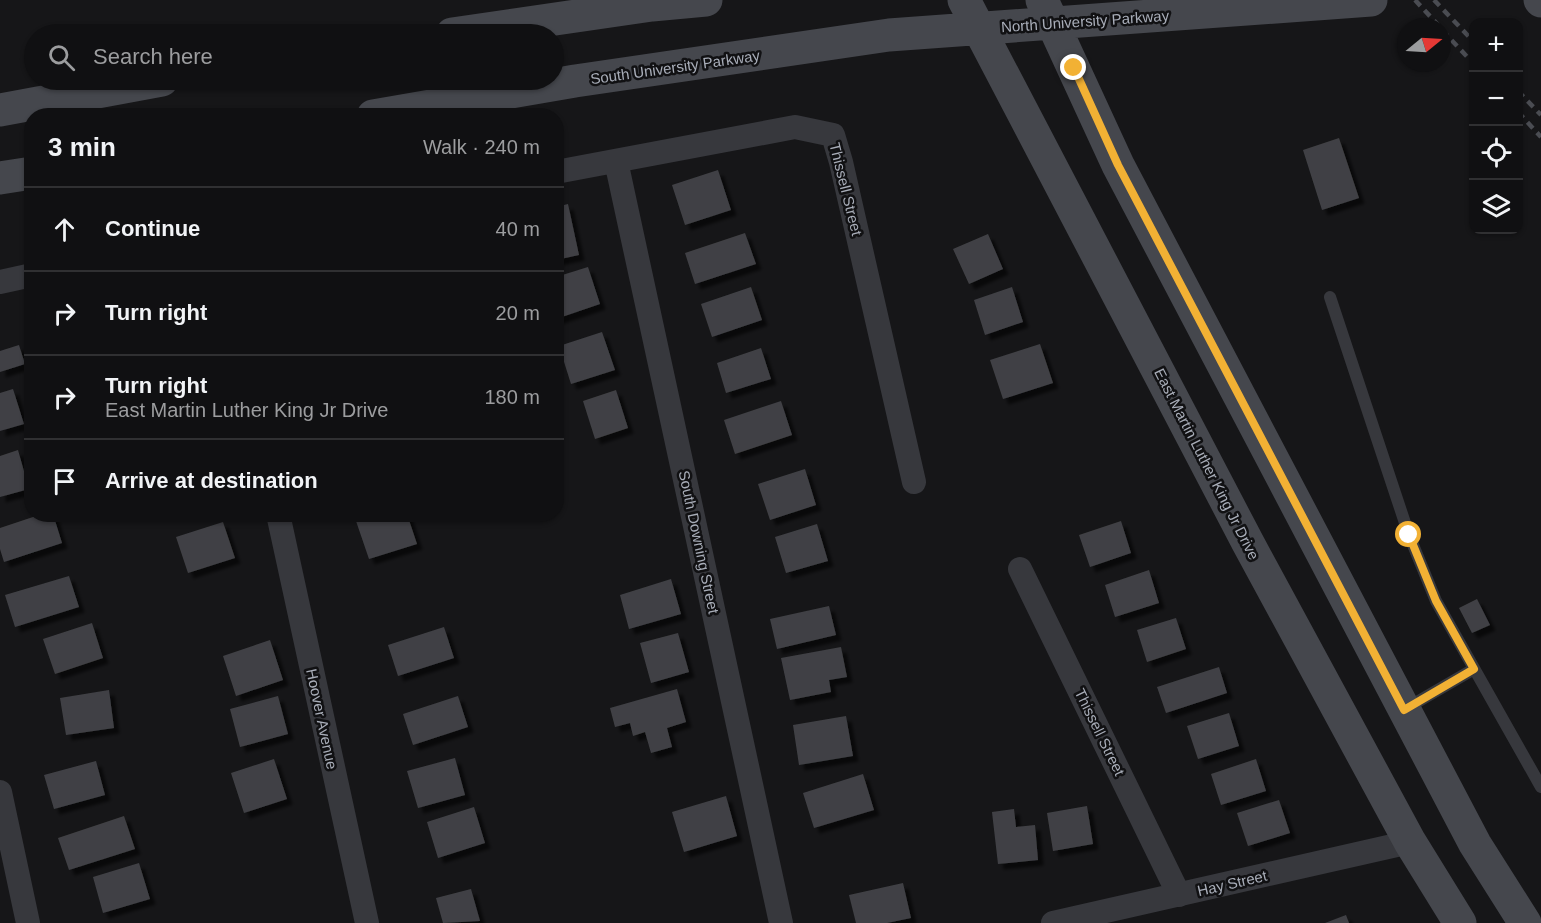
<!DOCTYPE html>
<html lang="en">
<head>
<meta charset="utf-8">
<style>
  :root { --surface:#101012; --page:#19191b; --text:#f1f3f6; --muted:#9c9d9f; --line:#303032 }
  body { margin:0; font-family:Helvetica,sans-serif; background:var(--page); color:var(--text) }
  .controls { position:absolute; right:18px; top:18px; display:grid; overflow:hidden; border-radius:12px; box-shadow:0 2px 4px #0004 }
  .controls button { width:54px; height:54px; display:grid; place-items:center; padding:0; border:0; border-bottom:2px solid var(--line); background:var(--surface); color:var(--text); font:30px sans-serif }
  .compass { position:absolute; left:1397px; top:18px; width:54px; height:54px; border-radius:50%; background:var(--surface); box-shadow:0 2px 4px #0004; rotate:72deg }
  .stop { position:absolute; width:18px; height:18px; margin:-14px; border:4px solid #f2b134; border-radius:50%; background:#fff }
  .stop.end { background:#f2b134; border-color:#fff; box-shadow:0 2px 6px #0008 }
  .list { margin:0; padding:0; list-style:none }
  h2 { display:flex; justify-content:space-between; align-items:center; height:78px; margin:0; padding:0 24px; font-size:26px }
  h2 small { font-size:20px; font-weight:400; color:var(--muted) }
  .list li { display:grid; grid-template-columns:39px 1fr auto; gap:18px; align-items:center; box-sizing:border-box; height:84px; padding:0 24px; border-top:2px solid var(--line) }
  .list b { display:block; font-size:22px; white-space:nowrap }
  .list p { margin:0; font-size:20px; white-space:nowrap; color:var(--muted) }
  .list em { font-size:20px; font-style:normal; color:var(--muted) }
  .icon { flex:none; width:33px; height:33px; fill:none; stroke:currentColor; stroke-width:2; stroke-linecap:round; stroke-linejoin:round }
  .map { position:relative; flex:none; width:1541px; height:923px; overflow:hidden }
  .search { position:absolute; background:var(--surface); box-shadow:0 2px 4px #0004; left:24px; top:24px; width:540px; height:66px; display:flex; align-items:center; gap:15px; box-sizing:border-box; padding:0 21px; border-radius:33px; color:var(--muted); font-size:22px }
  .panel { position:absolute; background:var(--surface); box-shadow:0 2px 4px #0004; left:24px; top:108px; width:540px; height:414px; border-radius:24px }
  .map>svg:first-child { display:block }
  .building { fill:#404145; filter:url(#shadow) }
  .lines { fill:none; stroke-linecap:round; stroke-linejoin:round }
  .lane { stroke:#37383d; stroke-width:12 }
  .street { stroke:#37383d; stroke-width:24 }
  .secondary { stroke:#45474d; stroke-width:33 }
  .rail { stroke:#4a4c52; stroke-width:4.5; stroke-dasharray:8 6; stroke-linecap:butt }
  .route { stroke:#f2b134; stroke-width:8 }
  .labels { text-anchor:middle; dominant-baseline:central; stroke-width:5; stroke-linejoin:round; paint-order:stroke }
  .street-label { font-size:15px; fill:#a8adb8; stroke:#111113 }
</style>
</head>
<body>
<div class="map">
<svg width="1541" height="923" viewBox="0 0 1541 923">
  <defs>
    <filter id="shadow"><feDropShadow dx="5.5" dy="5.5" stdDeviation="1.5" flood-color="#0009"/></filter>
  </defs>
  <rect width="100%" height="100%" fill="#161618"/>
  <path class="building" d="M1339 138 1359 198 1322 210 1303 150Z
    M718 170 731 210 685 225 672 185Z
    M568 204 579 255 556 260V207Z
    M745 233 756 264 695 284 685 253Z
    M988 234 1003 269 969 284 953 249Z
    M588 267 600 304 556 319V277Z
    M751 287 762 320 712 337 701 304Z
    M1012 287 1023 322 985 335 974 300Z
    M602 332 615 370 571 384 559 346Z
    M1040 344 1053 383 1003 399 990 360Z
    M19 345 25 364 0 372V351Z
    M761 348 771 379 726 393 717 363Z
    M13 389 24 424 0 431V393Z
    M616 390 628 428 595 439 583 401Z
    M781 401 792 435 735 454 724 420Z
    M18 450 29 489 0 497V456Z
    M805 469 816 505 770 520 758 484Z
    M42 514H53L62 543 4 562 0 549V528Z
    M375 514H407L417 544 369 559 356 521Z
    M1121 521 1131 553 1090 567 1079 535Z
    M223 522 235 558 188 573 176 537Z
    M817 524 828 561 786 573 775 537Z
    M1149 570 1159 603 1115 617 1105 585Z
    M69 576 79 607 15 627 5 595Z
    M671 579 681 614 629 629 620 595Z
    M1477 599 1490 625 1472 633 1459 608Z
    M829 606 836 635 777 649 770 619Z
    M1176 618 1186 649 1147 662 1137 630Z
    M92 623 103 658 55 674 43 639Z
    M444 627 454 658 398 676 388 645Z
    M678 633 689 672 651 683 640 643Z
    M270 640 283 680 236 696 223 656Z
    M841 647 847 677 829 680 831 692 790 700 781 658Z
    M1219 667 1227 693 1166 713 1157 687Z
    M677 689 686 722 667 728 672 747 651 753 645 732 633 736 630 723 615 727 610 708Z
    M109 690 114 728 66 735 60 698Z
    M278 696 288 734 240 747 230 709Z
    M458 696 468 727 413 745 403 714Z
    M1229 713 1239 746 1198 759 1187 726Z
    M846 716 853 756 799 765 793 725Z
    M455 758 465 795 418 808 407 771Z
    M274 759 287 799 244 813 231 773Z
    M1256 759 1266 791 1221 805 1211 774Z
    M96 761 105 795 54 809 44 775Z
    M863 774 874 810 814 828 803 793Z
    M726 796 737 836 684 852 672 812Z
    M1279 800 1290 833 1248 846 1237 813Z
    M1087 806 1093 844 1053 851 1047 813Z
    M474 807 485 843 438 858 427 822Z
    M1014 809 1016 827 1035 825 1038 860 998 864 992 812Z
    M124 816 135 849 69 870 58 838Z
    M139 863 150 899 103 913 93 877Z
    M903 883 911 918 887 923H856L849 895Z
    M471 889 480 921 443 923 436 898Z
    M1346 915 1349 923H1325Z"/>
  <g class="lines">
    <path class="lane" d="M1330 297 1409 535 1436 601 1541 787
      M1405 709 1474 669"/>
    <path class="street" d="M616 161 781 923
      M556 172 795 127 833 135 841 162 914 482
      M0 282 32 275
      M278 514 367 923
      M1020 569 1179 895
      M0 792 28 923
      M1053 923 1410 842"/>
    <path class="secondary" d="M964 0 1248 543 1410 842 1460 923
      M1042 0 1118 165 1475 844 1525 923
      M1540 0 1541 1
      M452 34 652 5 706 0
      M0 110 162 80
      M373 116 575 81 889 35 1371 0
      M0 178 32 173"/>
    <path class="rail" d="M1415 0 1440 27
      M1434 0 1474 42
      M1442 30 1474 64
      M1518 91 1541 115
      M1518 112 1541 137"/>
  </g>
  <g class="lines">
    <path class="route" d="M1074 68 1118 165 1404 710 1474 669 1436 601 1409 535"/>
  </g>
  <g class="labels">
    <g class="street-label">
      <text transform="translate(1085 21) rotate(-4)">North University Parkway</text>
      <text transform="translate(675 67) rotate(-8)">South University Parkway</text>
      <text transform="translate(846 189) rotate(76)">Thissell Street</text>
      <text transform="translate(1207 464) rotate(63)">East Martin Luther King Jr Drive</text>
      <text transform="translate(699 542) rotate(78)">South Downing Street</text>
      <text transform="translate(322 719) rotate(78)">Hoover Avenue</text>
      <text transform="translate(1100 732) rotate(64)">Thissell Street</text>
      <text transform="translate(1232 883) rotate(-13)">Hay Street</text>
    </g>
  </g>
</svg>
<div class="controls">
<button>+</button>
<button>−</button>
<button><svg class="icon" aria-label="locate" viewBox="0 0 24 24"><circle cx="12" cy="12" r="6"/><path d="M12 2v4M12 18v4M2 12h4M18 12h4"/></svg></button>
<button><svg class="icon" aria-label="layers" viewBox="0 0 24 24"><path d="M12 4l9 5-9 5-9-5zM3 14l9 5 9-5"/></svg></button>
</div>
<svg class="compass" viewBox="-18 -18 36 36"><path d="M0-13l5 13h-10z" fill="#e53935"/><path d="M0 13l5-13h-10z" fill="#9c9d9f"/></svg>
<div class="stop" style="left:1409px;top:535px"></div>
<div class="stop end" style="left:1074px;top:68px"></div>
<div class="search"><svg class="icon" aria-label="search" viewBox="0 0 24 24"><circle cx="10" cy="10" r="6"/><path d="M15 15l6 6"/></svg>Search here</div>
<section class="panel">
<h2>3 min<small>Walk · 240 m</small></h2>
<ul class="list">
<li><svg class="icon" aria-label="ahead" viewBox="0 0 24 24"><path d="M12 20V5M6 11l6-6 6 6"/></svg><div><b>Continue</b></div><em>40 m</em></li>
<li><svg class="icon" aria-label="right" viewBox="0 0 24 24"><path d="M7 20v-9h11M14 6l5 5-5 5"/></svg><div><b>Turn right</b></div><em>20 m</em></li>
<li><svg class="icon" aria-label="right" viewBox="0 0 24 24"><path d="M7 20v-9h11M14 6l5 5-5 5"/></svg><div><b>Turn right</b><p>East Martin Luther King Jr Drive</p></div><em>180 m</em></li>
<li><svg class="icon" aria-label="arrive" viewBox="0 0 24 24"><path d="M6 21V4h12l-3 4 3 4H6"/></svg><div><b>Arrive at destination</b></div></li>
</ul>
</section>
</div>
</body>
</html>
